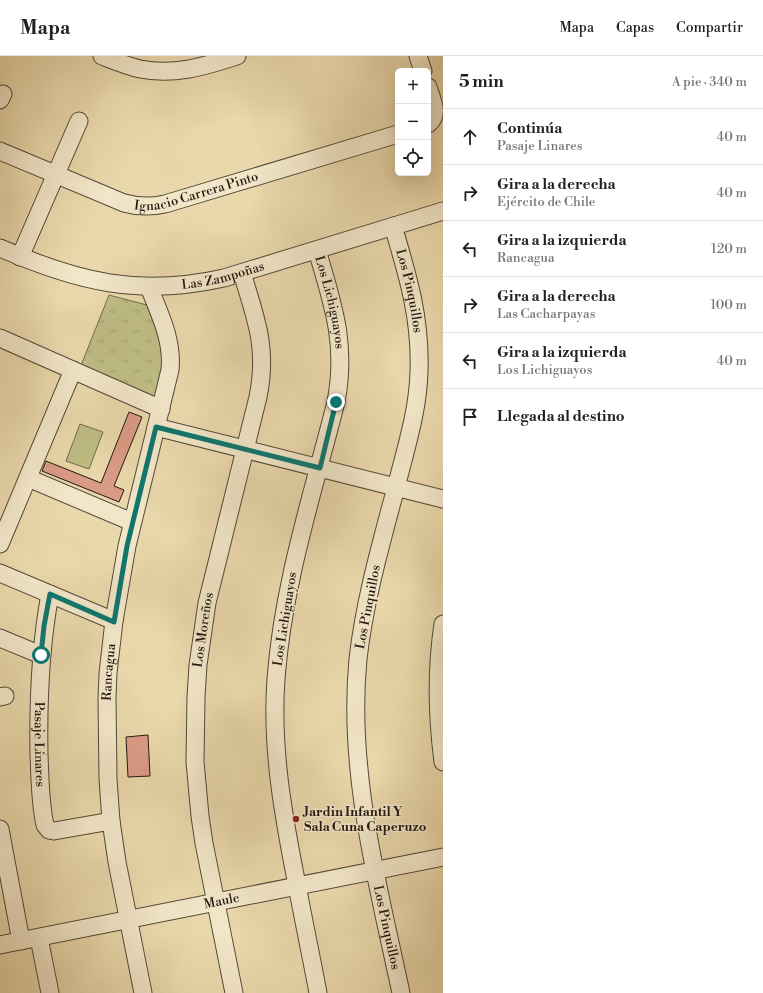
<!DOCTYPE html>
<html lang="es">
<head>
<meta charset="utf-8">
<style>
  :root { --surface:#fff; --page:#f6f6f6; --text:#202124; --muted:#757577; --line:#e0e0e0 }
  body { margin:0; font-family:"Libre Bodoni",serif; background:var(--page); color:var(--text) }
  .controls { position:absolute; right:12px; top:12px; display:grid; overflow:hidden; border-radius:6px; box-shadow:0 4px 16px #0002 }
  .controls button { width:36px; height:36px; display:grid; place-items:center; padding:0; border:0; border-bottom:1px solid var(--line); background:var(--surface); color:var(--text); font:20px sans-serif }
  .stop { position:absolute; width:12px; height:12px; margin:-9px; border:3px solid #0f766e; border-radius:50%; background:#fff }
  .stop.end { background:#0f766e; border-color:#fff; box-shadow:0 1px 4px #0008 }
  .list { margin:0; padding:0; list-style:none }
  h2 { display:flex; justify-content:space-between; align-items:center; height:52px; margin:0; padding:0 16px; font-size:17px }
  h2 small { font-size:13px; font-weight:400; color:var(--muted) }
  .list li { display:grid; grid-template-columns:26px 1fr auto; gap:12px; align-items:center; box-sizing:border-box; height:56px; padding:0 16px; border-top:1px solid var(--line) }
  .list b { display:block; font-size:15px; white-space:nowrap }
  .list p { margin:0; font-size:13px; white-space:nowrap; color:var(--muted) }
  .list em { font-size:13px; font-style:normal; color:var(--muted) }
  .icon { flex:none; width:22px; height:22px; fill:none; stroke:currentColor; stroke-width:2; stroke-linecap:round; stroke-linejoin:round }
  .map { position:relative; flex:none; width:443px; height:937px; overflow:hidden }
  header { display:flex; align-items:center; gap:24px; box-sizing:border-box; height:56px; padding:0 20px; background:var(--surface); border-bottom:1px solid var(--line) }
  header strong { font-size:19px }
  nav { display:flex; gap:22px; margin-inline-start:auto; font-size:14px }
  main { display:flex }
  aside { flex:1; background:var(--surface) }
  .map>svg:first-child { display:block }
  .park { fill:url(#park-tufts); stroke:#706a4a }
  .pitch { fill:#bebc84; stroke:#706a4a }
  .building { fill:#da9b86; stroke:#231711 }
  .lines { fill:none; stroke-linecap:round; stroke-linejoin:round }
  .minor-casing { stroke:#544738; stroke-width:19 }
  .minor { stroke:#f1e6c8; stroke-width:17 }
  .route { stroke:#0f766e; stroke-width:5 }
  .poi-dot { fill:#8f2418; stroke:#f1e6c8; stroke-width:1.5 }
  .labels { text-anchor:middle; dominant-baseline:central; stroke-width:3; stroke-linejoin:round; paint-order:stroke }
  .street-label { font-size:13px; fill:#231711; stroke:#f1e6c8 }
  .poi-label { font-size:13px; font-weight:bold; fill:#231711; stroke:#f1e6c8; text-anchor:start }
</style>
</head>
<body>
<header>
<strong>Mapa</strong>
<nav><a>Mapa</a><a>Capas</a><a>Compartir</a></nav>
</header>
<main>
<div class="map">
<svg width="443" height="937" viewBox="0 0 443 937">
  <defs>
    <pattern id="park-tufts" width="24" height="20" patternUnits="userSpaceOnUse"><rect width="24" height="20" fill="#bebc84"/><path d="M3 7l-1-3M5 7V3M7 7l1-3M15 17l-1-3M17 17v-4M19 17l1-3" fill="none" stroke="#a3a171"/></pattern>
  </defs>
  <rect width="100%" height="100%" fill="#e9d8ab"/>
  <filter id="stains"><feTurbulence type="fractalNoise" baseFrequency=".005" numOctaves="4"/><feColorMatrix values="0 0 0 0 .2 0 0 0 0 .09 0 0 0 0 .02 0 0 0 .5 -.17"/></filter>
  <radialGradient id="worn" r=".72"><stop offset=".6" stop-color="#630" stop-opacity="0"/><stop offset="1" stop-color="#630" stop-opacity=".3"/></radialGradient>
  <path class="park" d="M109 239 147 249 163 291V320L157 343 80 312Z"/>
  <path class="pitch" d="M80 368 103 376 89 413 66 405Z"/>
  <path class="building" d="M129 356 142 361 114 430 124 434 119 446 42 415 46 405 101 427Z
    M148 679 150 720 128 721 126 681Z"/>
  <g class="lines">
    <defs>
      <g id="minor">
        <path d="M102 0C115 5 127 10 140 13 174 20 205 10 237 0"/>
        <path d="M418 0 423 15"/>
        <path d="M428 31C432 44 440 59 428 68"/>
        <path d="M0 44 3 38"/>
        <path id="s1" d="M0 95 124 147C138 151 151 151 165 148L398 78"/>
        <path id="s2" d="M393 170C408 220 421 263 419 316 418 352 408 385 399 420 383 481 365 541 358 603 347 716 378 828 401 937"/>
        <path id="s3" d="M0 192C78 226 139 241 224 222L443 155"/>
        <path id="s4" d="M317 194C333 249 347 287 336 346 313 437 283 528 276 623 271 691 283 758 296 824 303 862 311 899 318 937"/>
        <path d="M20 201 79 65"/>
        <path d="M0 282 161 353"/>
        <path d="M156 371 443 443"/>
        <path d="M28 422 132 466"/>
        <path d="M0 488 73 314"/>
        <path d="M0 517 114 565"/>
        <path id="s5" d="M50 538C40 592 38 645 39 699 40 722 40 747 45 769L49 774 54 775 111 765"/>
        <path d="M443 568C436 614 437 660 443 706"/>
        <path d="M0 582 41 599"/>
        <path d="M0 641 5 640"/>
        <path d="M0 773 21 885"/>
        <path d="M39 882 50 937"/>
        <path id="s6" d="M0 889 443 801"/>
        <path id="s7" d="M143 937 117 806 111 765 108 723 107 642 108 617 114 565 127 490 170 314C173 284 160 259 149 231"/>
        <path id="s8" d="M234 937 204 787 200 760 195 706 196 641 198 609 207 547 258 341C268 292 256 263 242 217"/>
      </g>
    </defs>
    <use href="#minor" class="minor-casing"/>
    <use href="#minor" class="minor"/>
  </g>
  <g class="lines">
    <path class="route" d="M41 599 44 570 50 538 114 566 127 490 156 371 320 412 336 346"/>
  </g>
  <circle class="poi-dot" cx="296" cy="763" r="4"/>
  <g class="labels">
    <g class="street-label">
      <text stroke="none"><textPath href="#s1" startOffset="209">Ignacio Carrera Pinto</textPath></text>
      <text stroke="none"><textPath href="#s3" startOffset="230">Las Zampoñas</textPath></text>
      <text stroke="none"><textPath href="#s2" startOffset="67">Los Pinquillos</textPath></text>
      <text stroke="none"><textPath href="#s4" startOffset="54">Los Lichiguayos</textPath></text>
      <text transform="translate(368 551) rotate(-79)">Los Pinquillos</text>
      <text transform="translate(285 563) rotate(-81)">Los Lichiguayos</text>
      <text stroke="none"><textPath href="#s8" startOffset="367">Los Moreños</textPath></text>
      <text stroke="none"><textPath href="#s7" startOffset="324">Rancagua</textPath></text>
      <text stroke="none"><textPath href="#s5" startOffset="151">Pasaje Linares</textPath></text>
      <text stroke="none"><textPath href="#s6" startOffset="226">Maule</textPath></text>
      <text stroke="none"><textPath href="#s2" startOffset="714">Los Pinquillos</textPath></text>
    </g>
    <g class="poi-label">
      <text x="304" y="756">Jardin Infantil Y<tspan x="304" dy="15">Sala Cuna Caperuzo</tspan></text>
    </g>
  </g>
  <rect width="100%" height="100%" filter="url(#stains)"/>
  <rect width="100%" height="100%" fill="url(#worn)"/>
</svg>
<div class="controls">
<button>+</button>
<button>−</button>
<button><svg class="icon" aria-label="locate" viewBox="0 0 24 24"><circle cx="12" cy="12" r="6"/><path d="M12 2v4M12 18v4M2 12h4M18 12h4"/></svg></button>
</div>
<div class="stop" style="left:41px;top:599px"></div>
<div class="stop end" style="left:336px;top:346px"></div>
</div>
<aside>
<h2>5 min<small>A pie · 340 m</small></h2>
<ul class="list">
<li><svg class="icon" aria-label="ahead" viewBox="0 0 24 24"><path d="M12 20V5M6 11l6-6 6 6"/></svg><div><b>Continúa</b><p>Pasaje Linares</p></div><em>40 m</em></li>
<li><svg class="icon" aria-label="right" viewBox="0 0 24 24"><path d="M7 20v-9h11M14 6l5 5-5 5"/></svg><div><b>Gira a la derecha</b><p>Ejército de Chile</p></div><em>40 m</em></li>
<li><svg class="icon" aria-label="left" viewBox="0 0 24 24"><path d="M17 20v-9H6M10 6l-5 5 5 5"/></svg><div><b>Gira a la izquierda</b><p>Rancagua</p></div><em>120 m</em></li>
<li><svg class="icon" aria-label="right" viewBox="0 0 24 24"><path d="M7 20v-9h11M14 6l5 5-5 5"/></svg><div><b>Gira a la derecha</b><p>Las Cacharpayas</p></div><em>100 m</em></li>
<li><svg class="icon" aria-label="left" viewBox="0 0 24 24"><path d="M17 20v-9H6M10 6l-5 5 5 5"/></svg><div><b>Gira a la izquierda</b><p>Los Lichiguayos</p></div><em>40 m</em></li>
<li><svg class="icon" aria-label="arrive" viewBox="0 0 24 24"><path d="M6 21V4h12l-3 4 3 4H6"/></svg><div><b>Llegada al destino</b></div></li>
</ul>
</aside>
</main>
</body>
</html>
